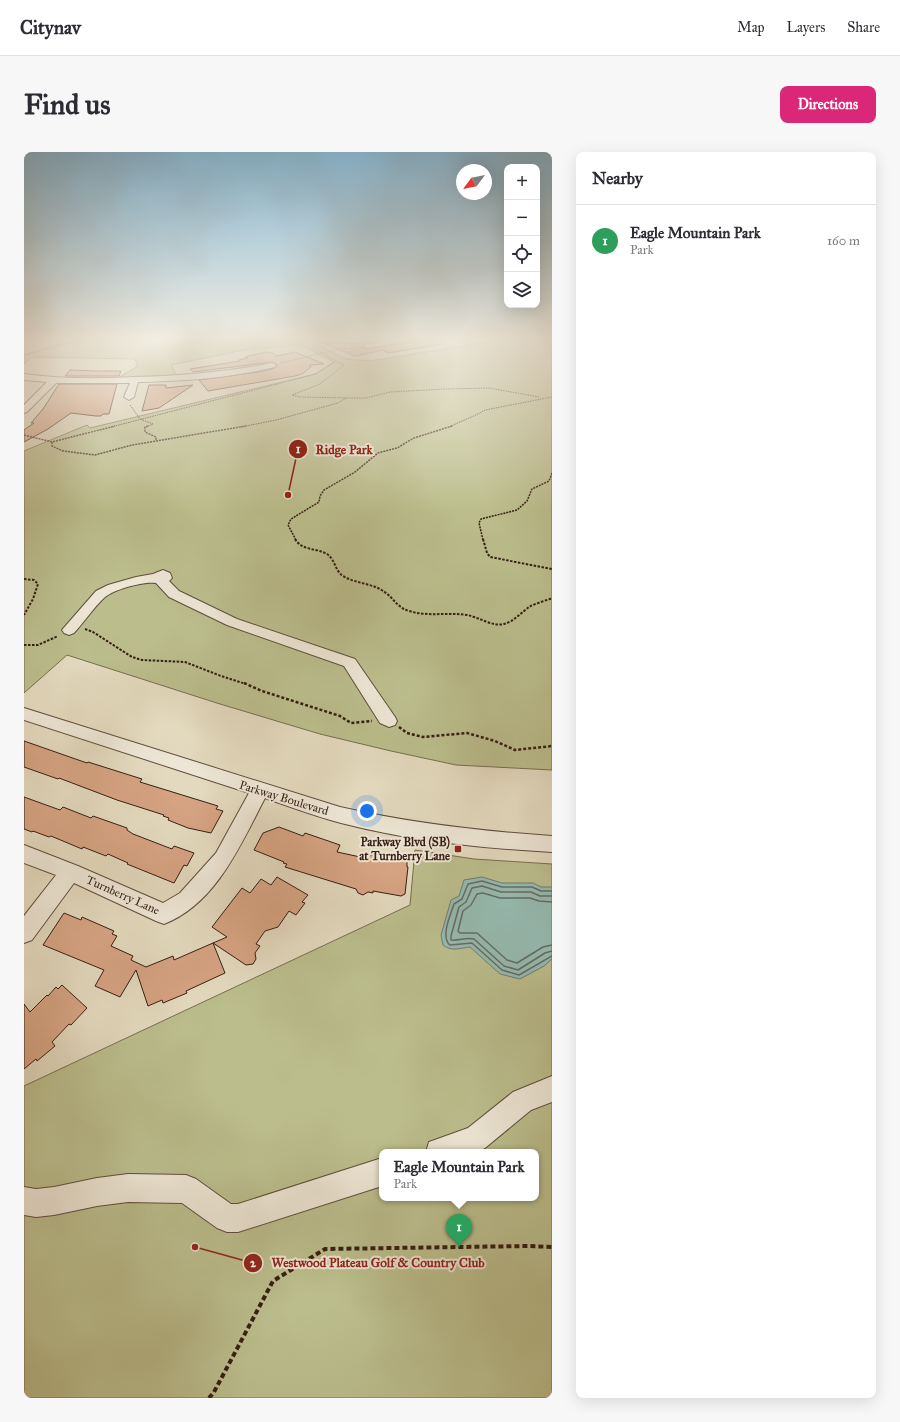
<!DOCTYPE html>
<html lang="en">
<head>
<meta charset="utf-8">
<style>
  :root { --surface:#fff; --page:#f7f7f7; --text:#2b2b33; --muted:#7c7c81; --line:#e1e1e2; --accent:#db2777 }
  body { margin:0; font-family:"IM FELL Great Primer",serif; background:var(--page); color:var(--text) }
  .controls { position:absolute; right:12px; top:12px; display:grid; overflow:hidden; border-radius:8px; box-shadow:0 4px 16px #0002 }
  .controls button { width:36px; height:36px; display:grid; place-items:center; padding:0; border:0; border-bottom:1px solid var(--line); background:var(--surface); color:var(--text); font:20px sans-serif }
  .compass { position:absolute; left:432px; top:12px; width:36px; height:36px; border-radius:50%; background:var(--surface); box-shadow:0 4px 16px #0002; rotate:238deg }
  .you { position:absolute; left:343px; top:659px; width:14px; height:14px; margin:-10px; border:3px solid #fff; border-radius:50%; background:#1a73e8; box-shadow:0 0 0 6px #1a73e833 }
  .badge { display:grid; place-items:center; width:26px; height:26px; border-radius:50%; background:var(--accent); color:#fff; font-size:13px; font-weight:700 }
  .pin { position:absolute; translate:-50% -33px; filter:drop-shadow(0 1px 2px #0008) }
  .pin::after { content:''; position:absolute; top:21px; width:14px; height:12px; background:inherit; clip-path:polygon(0 0,100% 0,50% 100%) }
  .popup { position:absolute; left:355px; top:997px; width:160px; height:52px; box-sizing:border-box; display:grid; place-content:center; border-radius:8px; background:var(--surface); filter:drop-shadow(0 1px 3px #0005); font-size:13px; white-space:nowrap; color:var(--muted) }
  .popup b { font-size:15px; color:var(--text) }
  .popup::after { content:''; position:absolute; left:50%; top:100%; margin-left:-8px; border:8px solid transparent; border-top-color:var(--surface) }
  .list { margin:0; padding:0; list-style:none }
  h2 { display:flex; justify-content:space-between; align-items:center; height:52px; margin:0; padding:0 16px; font-size:17px }
  h2 small { font-size:13px; font-weight:400; color:var(--muted) }
  .list li { display:grid; grid-template-columns:26px 1fr auto; gap:12px; align-items:center; box-sizing:border-box; height:72px; padding:0 16px; border-top:1px solid var(--line) }
  .list b { display:block; font-size:15px; white-space:nowrap }
  .list p { margin:0; font-size:13px; white-space:nowrap; color:var(--muted) }
  .list em { font-size:13px; font-style:normal; color:var(--muted) }
  .icon { flex:none; width:22px; height:22px; fill:none; stroke:currentColor; stroke-width:2; stroke-linecap:round; stroke-linejoin:round }
  .map { position:relative; flex:none; width:528px; height:1246px; overflow:hidden; border-radius:8px }
  header { display:flex; align-items:center; gap:24px; box-sizing:border-box; height:56px; padding:0 20px; background:var(--surface); border-bottom:1px solid var(--line) }
  header strong { font-size:19px }
  nav { display:flex; gap:22px; margin-inline-start:auto; font-size:14px }
  .intro { display:flex; align-items:center; justify-content:space-between; box-sizing:border-box; height:96px; padding:0 24px }
  h1 { margin:0; font-size:28px }
  .button { padding:10px 18px; border-radius:8px; background:var(--accent); color:#fff; font-size:14px; font-weight:700 }
  main { display:flex; gap:24px; padding:0 24px }
  aside { flex:1; background:var(--surface); border-radius:8px; box-shadow:0 4px 16px #0002 }
  .map>svg:first-child { display:block }
  .green { fill:#bbbd8c; stroke:#786d50; fill-rule:evenodd }
  .water { fill:#95bab0; stroke:#6f7b71 }
  .lines { fill:none; stroke-linecap:round; stroke-linejoin:round }
  .shore { stroke:#666c62; stroke-width:1.5 }
  .stream { stroke:#6f7b71; stroke-width:2 }
  .building { fill:#d6a382; stroke:#361d13 }
  .minor-casing { stroke:#614c3e; stroke-width:2 }
  .path-far4 { stroke:#361d13; stroke-width:1; stroke-dasharray:1.5 1; stroke-linecap:butt }
  .path-far3 { stroke:#361d13; stroke-width:1.5; stroke-dasharray:2 1; stroke-linecap:butt }
  .path-far2 { stroke:#361d13; stroke-width:2; stroke-dasharray:2.5 1.5; stroke-linecap:butt }
  .path-far1 { stroke:#361d13; stroke-width:2.5; stroke-dasharray:3 2; stroke-linecap:butt }
  .path { stroke:#361d13; stroke-width:4; stroke-dasharray:5 3; stroke-linecap:butt }
  .minor { fill:#ede6d5; fill-rule:evenodd }
  .poi-dot { fill:#8f2418; stroke:#ede6d5; stroke-width:1.5 }
  .labels { text-anchor:middle; dominant-baseline:central; stroke-width:4; stroke-linejoin:round; paint-order:stroke }
  .street-label { font-size:12px; fill:#361d13; stroke:#ede6d5 }
  .poi-label { font-size:12px; font-weight:bold; fill:#361d13; stroke:#ede6d5; text-anchor:end }
  .leader { fill:none; stroke:#8f2418; stroke-width:1.5 }
  .callout-dot { fill:#8f2418; stroke:#ede6d5; stroke-width:1.5 }
  .mark-label { font-size:12px; text-anchor:middle; font-weight:bold; fill:#fff }
  .callout-label { font-size:13px; text-anchor:middle; font-weight:bold; fill:#8f2418; stroke:#ede6d5; stroke-width:4; stroke-linejoin:round; paint-order:stroke }
</style>
</head>
<body>
<header>
<strong>Citynav</strong>
<nav><a>Map</a><a>Layers</a><a>Share</a></nav>
</header>
<div class="intro"><h1>Find us</h1><a class="button">Directions</a></div>
<main>
<div class="map">
<svg width="528" height="1246" viewBox="0 0 528 1246">
  <rect width="100%" height="100%" fill="#e3d9be"/>
  <filter id="stains"><feTurbulence type="fractalNoise" baseFrequency=".005" numOctaves="4"/><feColorMatrix values="0 0 0 0 .2 0 0 0 0 .09 0 0 0 0 .02 0 0 0 .5 -.17"/></filter>
  <radialGradient id="worn" r=".72"><stop offset=".6" stop-color="#630" stop-opacity="0"/><stop offset="1" stop-color="#630" stop-opacity=".3"/></radialGradient>
  <path class="green" d="M0 186H312L290 191 321 207 346 209 489 186H528V618L432 613 367 599 296 582 196 552 43 503 0 541V299L63 273 66 276 291 222 310 210 277 193 225 197 147 213 153 224 94 226 114 214 111 207 8 205 0 212Z
    M391 698 450 707 528 712V1246H0V934L386 753ZM358 1000H512V1046H358Z"/>
  <path class="water" d="M458 725 478 731H509L517 735H528V807L520 814 496 827 476 822 446 795C436 796 428 800 419 793L417 783 427 748 435 744 440 728Z"/>
  <g class="lines">
    <path class="shore" d="M528 739H517L508 735H478L458 729 444 732 438 747 430 752C427 762 416 785 426 793L448 791 478 818 495 823 528 804
      M528 744H516L507 740H477L458 734 448 736 442 750 435 755 427 784V788C435 789 442 785 450 787L480 814 494 818 521 801 528 799
      M528 750 515 749 506 746H476L459 741 453 742 447 753 439 759 434 779 436 781H453L483 808 493 811 519 795 528 793"/>
    <path class="stream" d="M0 203 39 192 72 186"/>
  </g>
  <path class="building" d="M398 186H418V192L364 201 359 198 331 204 297 190 339 192 338 195 343 197 393 189Z
    M242 200 249 201 253 204 271 200 300 212 286 213 287 215 278 222 271 224 184 239 175 228 234 220 251 216 253 213 248 210 169 220 166 217 216 209 215 208 224 206 221 205Z
    M46 218 71 219H97L95 224H41Z
    M35 232H93L85 262H79L77 264H72L47 261 24 277 0 290V278L10 271H7L19 257Z
    M125 233H142V236L169 233 135 256 118 259Z
    M0 589 63 611 64 610 118 627 116 630 194 654 192 657 199 659 187 681 164 676 144 668 145 666 139 664 140 663 93 648 35 626 34 627 0 615Z
    M0 645 36 658 39 655 67 666 69 664 103 676V678L109 682 148 697 150 694 170 701 163 714 160 713 150 731 103 712 104 711 84 702 82 704 59 695 58 697 27 684 25 685 9 679 8 680 0 677Z
    M255 675 279 684 281 681 316 693 313 700 341 706V702L361 706 362 702 378 705 377 708 383 709V715H384L381 742 377 744 349 739V741L344 740 339 743 334 741 332 737 261 715 263 712 259 711 260 710 230 698 239 681Z
    M253 725 284 743 278 750 281 751 272 763 265 759 254 775 241 779 232 792 236 794 231 801 232 807 229 812 222 813 189 791 203 785 188 775 218 736 226 741 237 727 247 733Z
    M40 761 57 768 58 765 90 779 88 782 93 784 87 794 109 804 107 808 122 815 149 804 150 808 189 791 201 821 162 839 163 841 139 851 138 848 124 854 112 818 96 845 71 834 80 818 19 793Z
    M38 833 63 856 47 873 45 872 28 890 31 894 13 909 12 907 0 917V852L6 860 23 843 24 844 32 835 34 837Z"/>
  <g class="lines">
    <defs>
      <path id="minor" d="M381 186H397L393 188 343 196 339 194 343 192Z
        M248 211 252 213 251 215C206 226 160 229 114 230L110 245 105 248 100 245 106 231H32L3 260 0 261V253L23 230 0 228V222C37 227 73 227 109 225 156 224 202 220 248 211Z
        M139 418 146 421 148 426 145 429 155 439 213 467 331 507 371 565 373 569 371 573 365 575 356 571 320 514 203 473 145 445 132 431C120 429 91 437 81 445 70 455 60 470 50 481L45 483 40 481 38 478 72 439 84 433 112 425 129 422Z
        M0 556 316 655C386 671 456 679 528 684V700C457 696 386 689 317 671 291 664 266 655 241 646 217 692 192 752 140 772L132 769 50 731 8 788 0 791V764L32 723 0 711V693L54 714 139 751 156 741 192 701 225 641 0 568Z
        M528 924V950L507 958 461 996 453 1000H402L405 990 444 976 489 940Z
        M358 1006V1034L214 1080H203L193 1076 158 1051 104 1050 73 1054 30 1063 12 1065 0 1063V1035L12 1037 30 1035 73 1026 104 1022 162 1023 172 1027 207 1052H214Z"/>
    </defs>
    <use href="#minor" class="minor-casing"/>
    <path class="path-far4" d="M293 186 289 195 298 201
      M312 209 320 213 296 232 268 243 276 245 322 246
      M257 211 299 201
      M106 253 116 267 129 272 122 275
      M87 275 292 222 312 209 299 201 315 197 333 196
      M217 275 252 268 314 251 322 246H342L366 240 421 237 465 236 515 245
      M426 275C438 268 450 265 461 258L528 245"/>
    <path class="path-far3" d="M124 274 121 275V280L132 285V288
      M0 283 28 290 91 274
      M28 290V294L39 299 71 303 108 293 222 274
      M272 388 264 373 267 367 295 350 296 344 300 338 331 320 354 301 373 296 390 286 428 274
      M459 388 455 371 457 367 493 358 503 349 508 337 525 329 528 321"/>
    <path class="path-far2" d="M271 387C278 399 293 396 303 402 311 407 311 419 319 424 332 432 350 431 362 441 370 447 374 456 385 459 404 465 423 460 443 463 455 465 468 475 480 472 489 470 498 460 505 455 512 451 521 449 528 446
      M459 387 463 401 466 405 528 417
      M0 427 10 428 14 432 9 447 0 463
      M61 477 69 480 108 505 118 508 161 510 197 524 222 532
      M0 493H14L34 484"/>
    <path class="path-far1" d="M220 531 238 539 316 564 327 571 348 569
      M375 575 383 581 399 585 443 581 471 589 491 598 528 594"/>
    <path class="path" d="M185 1246 190 1240 249 1129 301 1097 505 1094 528 1095"/>
    <use href="#minor" class="minor"/>
  </g>
  <linearGradient id="sky" x2="0" y2="1"><stop stop-color="#87b6d2"/><stop offset="0.52" stop-color="#f2eee2"/><stop offset="1" stop-color="#f2eee2" stop-opacity="0"/></linearGradient>
  <rect width="528" height="360" fill="url(#sky)"/>
  <rect class="poi-dot" x="430" y="693" width="8" height="8" rx="2"/>
  <g class="labels">
    <g class="street-label">
      <text transform="translate(260 646) rotate(17)">Parkway Boulevard</text>
      <text transform="translate(99 743) rotate(24)">Turnberry Lane</text>
    </g>
    <g class="poi-label">
      <text x="426" y="690">Parkway Blvd (SB)<tspan x="426" dy="14">at Turnberry Lane</tspan></text>
    </g>
  </g>
  <path class="leader" d="M264 343L274 297M171 1095L229 1111"/>
  <g class="callout-dot">
    <circle cx="264" cy="343" r="4"/>
    <circle cx="171" cy="1095" r="4"/>
    <circle cx="274" cy="297" r="10"/>
    <circle cx="229" cy="1111" r="10"/>
  </g>
  <g class="mark-label">
    <text x="274" y="301">1</text>
    <text x="229" y="1115">2</text>
  </g>
  <g class="callout-label">
    <text x="320" y="302">Ridge Park</text>
    <text x="354" y="1115">Westwood Plateau Golf &amp; Country Club</text>
  </g>
  <rect width="100%" height="100%" filter="url(#stains)"/>
  <rect width="100%" height="100%" fill="url(#worn)"/>
</svg>
<div class="controls">
<button>+</button>
<button>−</button>
<button><svg class="icon" aria-label="locate" viewBox="0 0 24 24"><circle cx="12" cy="12" r="6"/><path d="M12 2v4M12 18v4M2 12h4M18 12h4"/></svg></button>
<button><svg class="icon" aria-label="layers" viewBox="0 0 24 24"><path d="M12 4l9 5-9 5-9-5zM3 14l9 5 9-5"/></svg></button>
</div>
<svg class="compass" viewBox="-18 -18 36 36"><path d="M0-13l5 13h-10z" fill="#e53935"/><path d="M0 13l5-13h-10z" fill="#7c7c81"/></svg>
<div class="you"></div>
<div class="pin badge" style="left:435px;top:1095px;background:#2e9e5b">1</div>
<div class="popup"><b>Eagle Mountain Park</b>Park</div>
</div>
<aside>
<h2>Nearby<small></small></h2>
<ul class="list">
<li><span class="badge" style="background:#2e9e5b">1</span><div><b>Eagle Mountain Park</b><p>Park</p></div><em>160 m</em></li>
</ul>
</aside>
</main>
</body>
</html>
